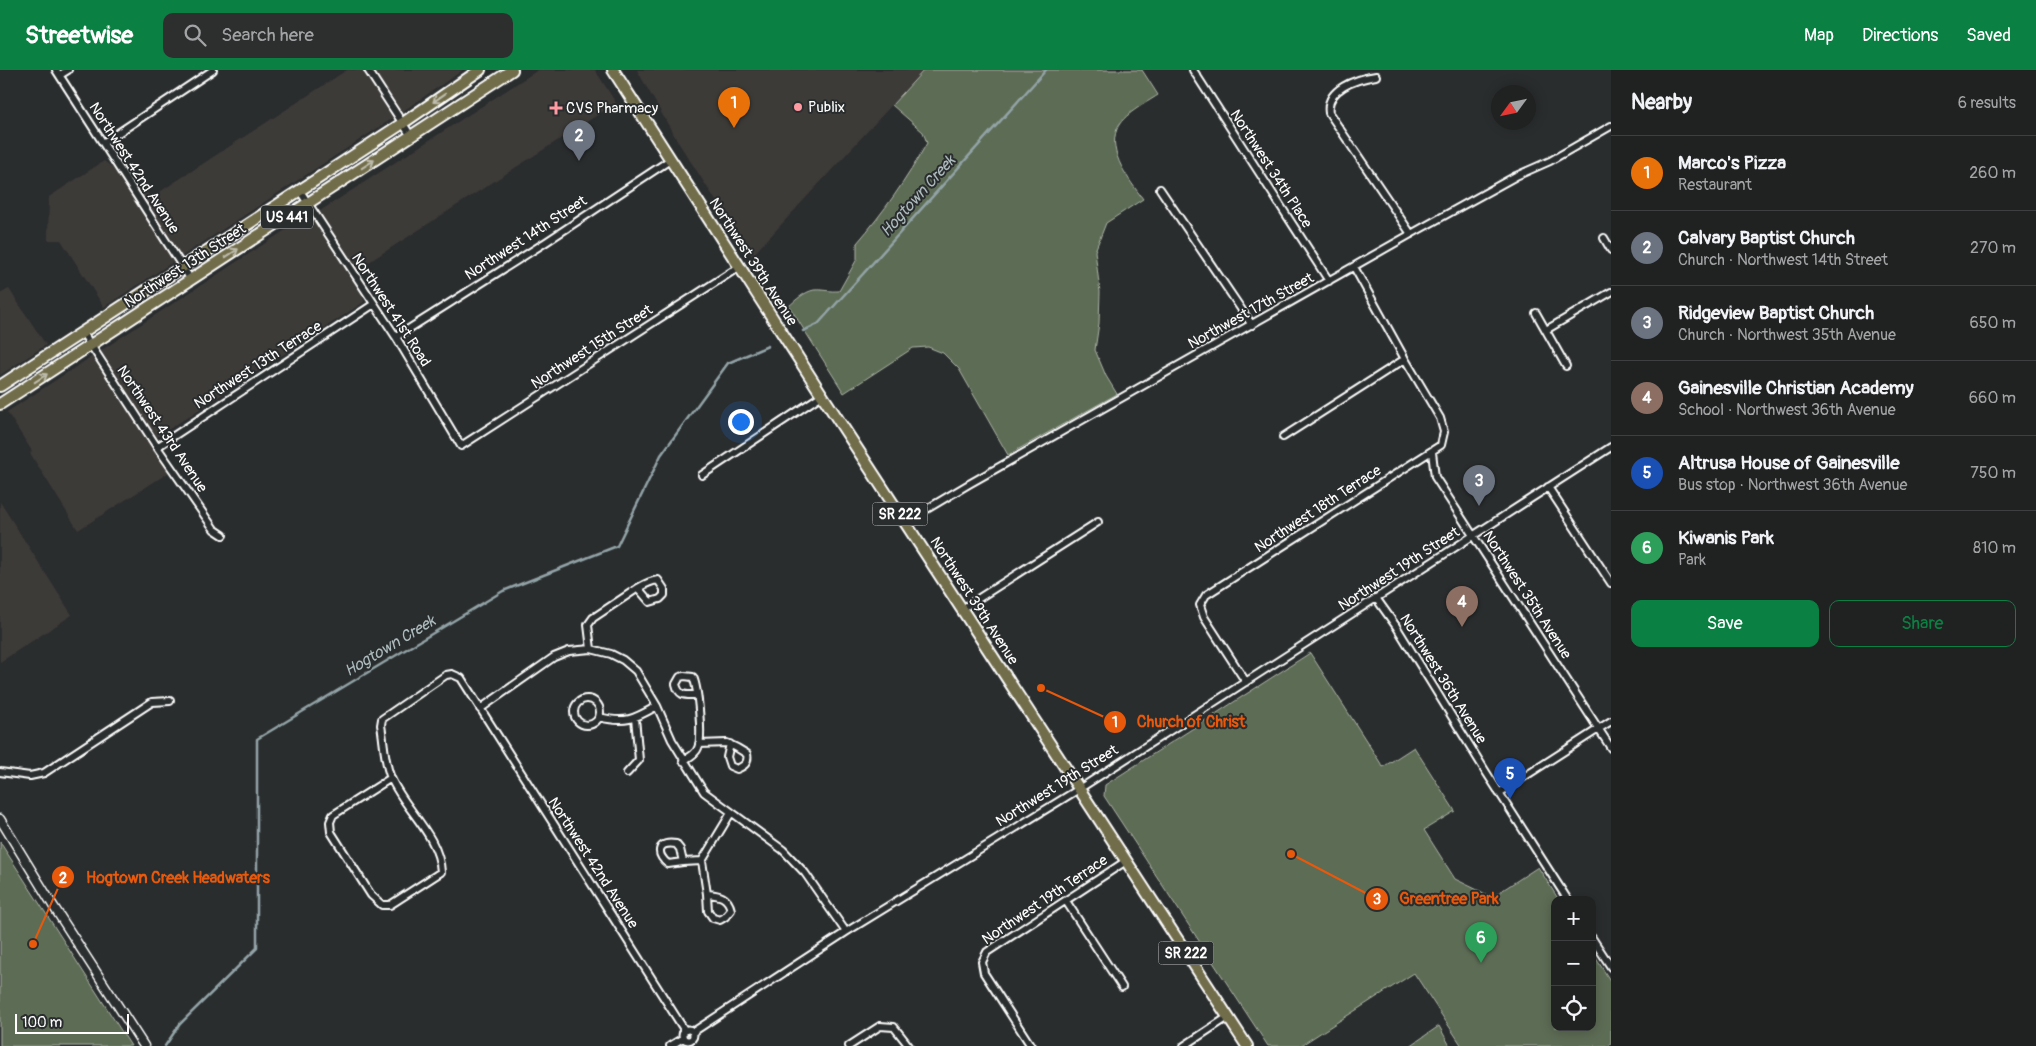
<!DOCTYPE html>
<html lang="en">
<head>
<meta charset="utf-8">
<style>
  :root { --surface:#202222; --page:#2d2f2f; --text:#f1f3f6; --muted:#a2a4a5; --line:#3d3f40; --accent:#0b8043 }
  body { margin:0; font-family:Pangolin,sans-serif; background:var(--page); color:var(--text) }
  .controls { position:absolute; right:15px; bottom:15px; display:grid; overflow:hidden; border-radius:10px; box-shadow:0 2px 12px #0003 }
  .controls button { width:45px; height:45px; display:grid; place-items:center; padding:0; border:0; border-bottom:1px solid var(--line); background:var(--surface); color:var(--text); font:25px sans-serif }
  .compass { position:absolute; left:1491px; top:15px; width:45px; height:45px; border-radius:50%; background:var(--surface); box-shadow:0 2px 12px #0003; rotate:237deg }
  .scale { position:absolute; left:15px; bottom:12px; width:114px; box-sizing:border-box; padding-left:5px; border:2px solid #fff; border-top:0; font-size:14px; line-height:18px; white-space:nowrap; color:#fff; -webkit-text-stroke:4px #2a2d2e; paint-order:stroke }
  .you { position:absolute; left:740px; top:351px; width:18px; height:18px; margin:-12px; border:4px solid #fff; border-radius:50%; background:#1a73e8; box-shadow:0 0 0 8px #1a73e833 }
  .badge { display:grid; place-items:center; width:32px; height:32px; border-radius:50%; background:var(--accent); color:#fff; font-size:16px; font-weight:700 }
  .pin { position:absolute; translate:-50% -41px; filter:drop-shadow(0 1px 2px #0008) }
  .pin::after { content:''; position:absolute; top:26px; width:18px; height:15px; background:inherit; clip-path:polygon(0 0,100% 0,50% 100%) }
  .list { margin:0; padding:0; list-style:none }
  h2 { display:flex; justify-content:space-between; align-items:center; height:65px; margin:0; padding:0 20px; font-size:21px }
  h2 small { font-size:16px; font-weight:400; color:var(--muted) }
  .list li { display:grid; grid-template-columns:32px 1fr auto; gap:15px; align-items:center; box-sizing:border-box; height:75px; padding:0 20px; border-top:1px solid var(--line) }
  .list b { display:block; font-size:19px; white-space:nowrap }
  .list p { margin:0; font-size:16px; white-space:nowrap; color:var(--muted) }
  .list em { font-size:16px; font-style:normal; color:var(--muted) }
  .actions { display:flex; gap:10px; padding:15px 20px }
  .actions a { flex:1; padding:11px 0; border:1px solid var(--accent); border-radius:10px; text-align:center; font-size:18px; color:var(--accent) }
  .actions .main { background:var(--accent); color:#fff }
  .icon { flex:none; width:28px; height:28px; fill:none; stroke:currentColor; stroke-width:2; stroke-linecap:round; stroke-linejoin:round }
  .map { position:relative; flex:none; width:1611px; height:976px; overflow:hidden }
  header { display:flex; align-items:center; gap:30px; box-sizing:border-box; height:70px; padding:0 25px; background:var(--accent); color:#fff }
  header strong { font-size:24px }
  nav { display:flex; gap:28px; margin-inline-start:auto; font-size:18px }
  .search { width:350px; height:45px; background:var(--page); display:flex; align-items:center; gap:12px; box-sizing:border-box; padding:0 18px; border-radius:10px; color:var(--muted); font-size:19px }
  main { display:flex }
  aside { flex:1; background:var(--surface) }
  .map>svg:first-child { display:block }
  .built { fill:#3e3b39 }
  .green { fill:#5d6c54; stroke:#aeb6aa }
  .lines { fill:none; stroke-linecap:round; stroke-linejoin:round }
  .stream { stroke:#93a4a8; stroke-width:2.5 }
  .minor-casing { stroke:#fff; stroke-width:10 }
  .tertiary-casing { stroke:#fff; stroke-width:11 }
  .primary-casing { stroke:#fff; stroke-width:14 }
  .minor { stroke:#2a2d2e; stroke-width:6 }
  .tertiary { stroke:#2a2d2e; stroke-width:8 }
  .primary { stroke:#716d4b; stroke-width:10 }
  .oneway { stroke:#bfbdae }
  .poi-dot { fill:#ff9aa2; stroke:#2a2d2e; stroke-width:2 }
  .labels { text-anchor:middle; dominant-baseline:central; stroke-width:4; stroke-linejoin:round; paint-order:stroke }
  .shield { fill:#2a2d2e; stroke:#bfc0c0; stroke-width:1 }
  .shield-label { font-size:14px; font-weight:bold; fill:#fff }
  .poi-label { font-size:15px; fill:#fff; stroke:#2a2d2e; text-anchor:start }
  .street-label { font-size:15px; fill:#fff; stroke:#2a2d2e }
  .water-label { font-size:16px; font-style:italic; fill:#aebbbe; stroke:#2a2d2e }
  .leader { fill:none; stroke:#e8590c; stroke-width:2 }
  .callout-dot { fill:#e8590c; stroke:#2a2d2e; stroke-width:2 }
  .mark-label { font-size:15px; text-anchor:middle; font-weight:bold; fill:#fff }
  .callout-label { font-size:16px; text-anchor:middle; font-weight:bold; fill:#e8590c; stroke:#2a2d2e; stroke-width:4; stroke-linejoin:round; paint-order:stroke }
</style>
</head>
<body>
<header>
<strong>Streetwise</strong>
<div class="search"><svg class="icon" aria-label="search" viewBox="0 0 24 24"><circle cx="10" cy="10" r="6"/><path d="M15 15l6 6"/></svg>Search here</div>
<nav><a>Map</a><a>Directions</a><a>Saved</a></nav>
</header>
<main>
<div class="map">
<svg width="1611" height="976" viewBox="0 0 1611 976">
  <rect width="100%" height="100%" fill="#2a2d2e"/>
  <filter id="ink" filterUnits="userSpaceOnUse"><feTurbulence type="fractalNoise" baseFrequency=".02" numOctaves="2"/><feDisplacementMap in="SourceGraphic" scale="10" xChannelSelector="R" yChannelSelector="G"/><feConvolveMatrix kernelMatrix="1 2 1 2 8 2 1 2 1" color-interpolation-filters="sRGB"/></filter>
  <g filter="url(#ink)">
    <path class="built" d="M347 0H463L390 50 104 237 61 170H48L49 127 104 91 152 127Z
      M538 0H595L616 33 358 199 364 232 157 367 168 403 78 460 30 383 32 381 7 342 307 146 320 141Z
      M637 0H924L752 186 678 72Z
      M9 219 46 275 0 305V224Z
      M0 432 72 545 0 592Z"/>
    <path class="green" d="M924 0H1142L1158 25C1146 33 1122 45 1117 59 1107 83 1130 111 1143 129L1106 153 1095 181 1100 222 1099 253 1095 280 1106 306 1117 324 1008 385 959 299 943 283 928 277 913 278 844 323 789 236C796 230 804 222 814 220 821 219 831 222 839 221L857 189V173C883 143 907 109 927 73L923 62 892 35Z
      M1310 583 1383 697 1414 677 1455 741 1424 760 1455 809 1492 827 1538 797 1559 830H1555V957H1592V882L1611 912V974L1607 976H1462L1414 903 1300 976H1268L1104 726 1105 715Z
      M0 772 131 976H0Z
      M1439 956 1450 976H1410Z"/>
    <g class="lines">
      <path class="stream" d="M803 261 818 254 1046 0
        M165 976 180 954 257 878V669L503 521 617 476 661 385 728 293 768 276"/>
      <defs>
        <path id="minor" d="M56 0 191 210
          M368 0 411 66
          M1193 0 1329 211
          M60 5 68 0
          M1376 6C1356 9 1325 19 1329 43L1411 164
          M103 73 213 0
          M1160 119 1252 255
          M300 121 396 267 461 376 739 197
          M1604 168 1611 180
          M1536 243 1566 296
          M1546 260 1611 222
          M83 263 157 377 214 459 223 465
          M396 267 546 172 670 90
          M1283 367 1405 289
          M157 377 374 234
          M1432 382 1435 407 1611 678
          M702 405 822 325
          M1548 417 1611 513
          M905 452 969 414 1411 164 1516 106 1550 91 1611 56
          M1376 528 1396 556 1486 702 1568 830
          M962 539 1098 452
          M591 579 588 555 593 548 638 518C645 514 650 511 658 510L664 519V525L660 529 650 532 638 518
          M1246 612 1204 547 1200 535 1206 525 1441 375 1444 362 1440 348 1405 289 1354 197
          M574 642a13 13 0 1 1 26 0a13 13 0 1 1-26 0Z
          M480 639 554 587 569 581 591 579 611 584 623 590 636 601 657 636 672 670 704 722 783 780 805 803 846 862
          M599 647C626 654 634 649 657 636
          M699 674 727 673C734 676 741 680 747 684 749 693 744 696 737 699L730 696 727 687 730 674
          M683 691C688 688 696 684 698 678 703 667 698 618 693 607L684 606 680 607 676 614C679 627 686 625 697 625
          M0 702 30 706 44 703 152 632 170 631
          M627 703 639 690 635 648
          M391 708 333 745 330 752 331 762 371 825 382 835H390L441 802C439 765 405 740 391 708 384 692 384 672 381 655L382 649 446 605 452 604 461 608 685 961
          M1499 723 1611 651
          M702 791 731 743
          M683 792 668 794C655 783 658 771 676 774L680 779 683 792 702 791 707 824C719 825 728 826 731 840L725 847 720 850 713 848 708 841 707 824
          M1066 831 1122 917
          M1592 868 1611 897
          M682.5 965a5.5 5.5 0 1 1 11 0a5.5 5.5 0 1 1-11 0Z
          M693 962 846 862 1079 719 1611 377
          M670 976 683 968
          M849 976 880 956 894 957 909 976
          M1031 976 984 903 982 892 987 882 1126 791
          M1184 976 1228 947"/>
        <path id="tertiary" d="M0 749 52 834 144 976"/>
        <path id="primary" d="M613 0 822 325 1247 976
          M0 316 403 53 480 0
          M0 334 512 0"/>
      </defs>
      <use href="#minor" class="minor-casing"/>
      <use href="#tertiary" class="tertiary-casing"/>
      <use href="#primary" class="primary-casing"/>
      <use href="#minor" class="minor"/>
      <use href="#tertiary" class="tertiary"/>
      <use href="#primary" class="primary"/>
    </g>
    <defs><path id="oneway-shaft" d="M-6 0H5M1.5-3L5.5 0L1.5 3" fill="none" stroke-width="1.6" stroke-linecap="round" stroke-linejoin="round" transform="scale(1.25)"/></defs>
    <g class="oneway">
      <use href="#oneway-shaft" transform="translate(439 28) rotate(145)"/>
      <use href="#oneway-shaft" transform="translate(368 94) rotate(-33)"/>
      <use href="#oneway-shaft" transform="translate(232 183) rotate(-33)"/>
      <use href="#oneway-shaft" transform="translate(41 308) rotate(-33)"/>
    </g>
  </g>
  <g class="poi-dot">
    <circle cx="798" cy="37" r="5"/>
    <path d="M553.5 30.5h5v5h5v5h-5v5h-5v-5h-5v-5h5z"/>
  </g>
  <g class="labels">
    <g class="shield">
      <rect x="261" y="135.5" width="52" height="23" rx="4"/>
      <rect x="872.5" y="432.5" width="55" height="23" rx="4"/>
      <rect x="1158.5" y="871.5" width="55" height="23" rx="4"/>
    </g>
    <g class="shield-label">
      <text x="287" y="147">US 441</text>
      <text x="900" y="444">SR 222</text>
      <text x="1186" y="883">SR 222</text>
    </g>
    <g class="poi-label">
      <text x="808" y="37">Publix</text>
      <text x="566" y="38">CVS Pharmacy</text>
    </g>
    <g class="street-label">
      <text transform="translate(134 98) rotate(57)">Northwest 42nd Avenue</text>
      <text transform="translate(1271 99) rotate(57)">Northwest 34th Place</text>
      <text transform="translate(526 168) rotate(-33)">Northwest 14th Street</text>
      <text transform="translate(753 192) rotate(57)">Northwest 39th Avenue</text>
      <text transform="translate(185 196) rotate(-33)">Northwest 13th Street</text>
      <text transform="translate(391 240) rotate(57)">Northwest 41st Road</text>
      <text transform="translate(1251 241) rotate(-29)">Northwest 17th Street</text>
      <text transform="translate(592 277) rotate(-33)">Northwest 15th Street</text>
      <text transform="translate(258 295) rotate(-33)">Northwest 13th Terrace</text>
      <text transform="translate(162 359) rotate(56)">Northwest 43rd Avenue</text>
      <text transform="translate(1318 439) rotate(-33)">Northwest 18th Terrace</text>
      <text transform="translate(1399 499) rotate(-33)">Northwest 19th Street</text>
      <text transform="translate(1527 525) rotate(57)">Northwest 35th Avenue</text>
      <text transform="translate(974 531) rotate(57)">Northwest 39th Avenue</text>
      <text transform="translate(1443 609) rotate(58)">Northwest 36th Avenue</text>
      <text transform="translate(1057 716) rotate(-32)">Northwest 19th Street</text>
      <text transform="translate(593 793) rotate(57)">Northwest 42nd Avenue</text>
      <text transform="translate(1045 830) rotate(-34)">Northwest 19th Terrace</text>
    </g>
    <g class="water-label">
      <text transform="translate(918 126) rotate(-48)">Hogtown Creek</text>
      <text transform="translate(390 576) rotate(-31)">Hogtown Creek</text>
    </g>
  </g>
  <path class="leader" d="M1041 618L1115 652M33 874L63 807M1291 784L1377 829"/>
  <g class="callout-dot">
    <circle cx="1041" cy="618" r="5"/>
    <circle cx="33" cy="874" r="5"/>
    <circle cx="1291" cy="784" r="5"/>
    <circle cx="1115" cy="652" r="12"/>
    <circle cx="63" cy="807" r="12"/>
    <circle cx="1377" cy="829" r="12"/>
  </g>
  <g class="mark-label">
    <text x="1115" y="657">1</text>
    <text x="63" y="813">2</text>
    <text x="1377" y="834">3</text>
  </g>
  <g class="callout-label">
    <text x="1191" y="657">Church of Christ</text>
    <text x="178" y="813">Hogtown Creek Headwaters</text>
    <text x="1449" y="834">Greentree Park</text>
  </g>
</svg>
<div class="controls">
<button>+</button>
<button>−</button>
<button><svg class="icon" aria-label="locate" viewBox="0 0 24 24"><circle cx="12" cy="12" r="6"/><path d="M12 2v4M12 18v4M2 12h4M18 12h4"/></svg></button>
</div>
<svg class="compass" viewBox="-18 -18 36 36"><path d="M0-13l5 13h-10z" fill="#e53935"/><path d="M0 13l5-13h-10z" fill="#a2a4a5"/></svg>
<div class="scale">100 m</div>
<div class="you"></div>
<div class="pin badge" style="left:734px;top:58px;background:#e8710a">1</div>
<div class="pin badge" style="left:579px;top:91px;background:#6b7280">2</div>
<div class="pin badge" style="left:1479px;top:436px;background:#6b7280">3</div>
<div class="pin badge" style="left:1462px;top:557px;background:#8d6e63">4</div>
<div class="pin badge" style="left:1510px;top:729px;background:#1a4fb4">5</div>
<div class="pin badge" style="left:1481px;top:893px;background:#2e9e5b">6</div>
</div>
<aside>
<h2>Nearby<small>6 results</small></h2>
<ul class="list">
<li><span class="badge" style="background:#e8710a">1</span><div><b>Marco's Pizza</b><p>Restaurant</p></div><em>260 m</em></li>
<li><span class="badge" style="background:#6b7280">2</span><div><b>Calvary Baptist Church</b><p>Church · Northwest 14th Street</p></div><em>270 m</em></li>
<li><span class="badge" style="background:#6b7280">3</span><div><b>Ridgeview Baptist Church</b><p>Church · Northwest 35th Avenue</p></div><em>650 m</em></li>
<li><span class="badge" style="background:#8d6e63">4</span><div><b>Gainesville Christian Academy</b><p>School · Northwest 36th Avenue</p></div><em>660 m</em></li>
<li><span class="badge" style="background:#1a4fb4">5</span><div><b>Altrusa House of Gainesville</b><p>Bus stop · Northwest 36th Avenue</p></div><em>750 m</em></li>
<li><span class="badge" style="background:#2e9e5b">6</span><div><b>Kiwanis Park</b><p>Park</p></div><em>810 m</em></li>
</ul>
<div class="actions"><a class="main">Save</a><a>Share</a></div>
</aside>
</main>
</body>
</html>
